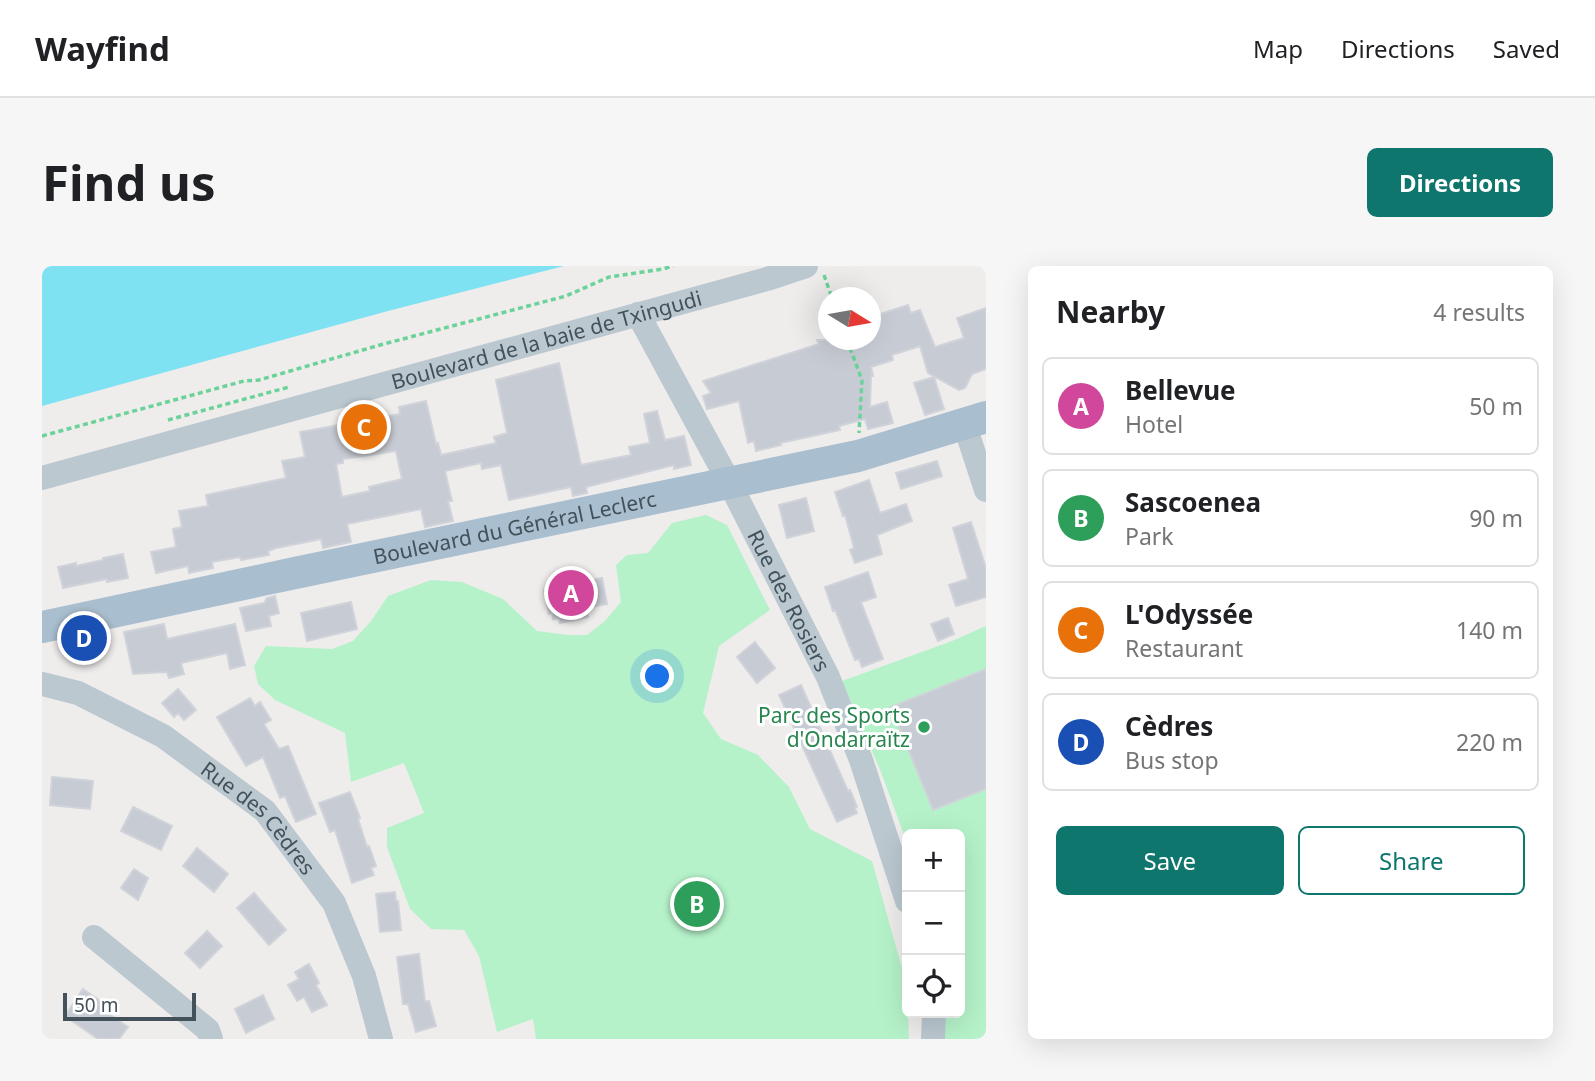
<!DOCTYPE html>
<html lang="en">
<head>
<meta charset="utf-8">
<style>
  :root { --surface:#fff; --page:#f6f6f6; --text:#202124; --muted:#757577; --line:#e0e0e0; --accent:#0f766e }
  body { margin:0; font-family:"Noto Sans",sans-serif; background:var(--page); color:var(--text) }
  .controls { position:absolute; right:21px; bottom:21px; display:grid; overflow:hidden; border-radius:10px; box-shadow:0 7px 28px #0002 }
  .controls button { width:63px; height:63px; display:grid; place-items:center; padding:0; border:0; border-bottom:2px solid var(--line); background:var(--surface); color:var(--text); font:35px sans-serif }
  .compass { position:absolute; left:776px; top:21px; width:63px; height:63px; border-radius:50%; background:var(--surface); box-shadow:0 7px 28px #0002; rotate:101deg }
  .scale { position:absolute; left:21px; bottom:18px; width:133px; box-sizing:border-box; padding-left:7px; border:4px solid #43515b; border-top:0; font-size:19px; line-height:24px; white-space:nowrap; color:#43515b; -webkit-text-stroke:5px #fff; paint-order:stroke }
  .you { position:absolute; left:616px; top:411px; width:24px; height:24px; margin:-18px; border:5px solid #fff; border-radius:50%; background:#1a73e8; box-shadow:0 0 0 10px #1a73e833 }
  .badge { display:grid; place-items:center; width:46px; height:46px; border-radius:50%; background:var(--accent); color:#fff; font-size:23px; font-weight:700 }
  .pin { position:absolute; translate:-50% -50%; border:4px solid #fff; box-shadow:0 2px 7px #0006 }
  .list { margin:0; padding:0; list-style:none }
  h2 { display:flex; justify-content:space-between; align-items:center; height:91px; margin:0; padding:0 28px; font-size:30px }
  h2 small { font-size:23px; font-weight:400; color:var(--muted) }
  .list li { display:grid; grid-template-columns:46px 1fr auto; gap:21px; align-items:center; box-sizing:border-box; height:98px; margin:0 14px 14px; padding:0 14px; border:2px solid var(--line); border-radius:10px }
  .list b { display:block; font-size:26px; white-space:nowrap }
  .list p { margin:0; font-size:23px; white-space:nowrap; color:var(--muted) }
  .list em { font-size:23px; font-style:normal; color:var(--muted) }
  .actions { display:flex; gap:14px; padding:21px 28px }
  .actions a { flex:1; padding:16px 0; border:2px solid var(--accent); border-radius:10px; text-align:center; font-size:24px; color:var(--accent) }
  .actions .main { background:var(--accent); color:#fff }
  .icon { flex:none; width:38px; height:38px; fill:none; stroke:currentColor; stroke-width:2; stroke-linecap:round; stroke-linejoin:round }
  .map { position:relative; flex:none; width:944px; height:773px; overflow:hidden; border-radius:10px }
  header { display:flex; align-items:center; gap:42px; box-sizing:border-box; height:98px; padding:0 35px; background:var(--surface); border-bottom:2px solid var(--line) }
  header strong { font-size:33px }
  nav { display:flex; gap:38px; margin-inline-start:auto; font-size:24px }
  .intro { display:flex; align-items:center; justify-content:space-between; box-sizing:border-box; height:168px; padding:0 42px }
  h1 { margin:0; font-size:49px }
  .button { padding:18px 32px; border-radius:10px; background:var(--accent); color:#fff; font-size:24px; font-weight:700 }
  main { display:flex; gap:42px; padding:0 42px }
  aside { flex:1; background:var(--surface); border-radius:10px; box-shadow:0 7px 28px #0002 }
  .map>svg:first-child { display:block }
  .green { fill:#b5f2c9 }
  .water { fill:#7ee2f3 }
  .building { fill:#c7cbd3; stroke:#d0d3d9; stroke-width:2; fill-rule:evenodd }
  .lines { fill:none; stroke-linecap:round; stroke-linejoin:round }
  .path { stroke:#6bd399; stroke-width:3.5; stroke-dasharray:5 3.5; stroke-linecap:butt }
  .minor { stroke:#bbc8d0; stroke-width:24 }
  .major { stroke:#a9bece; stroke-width:32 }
  .leisure-dot { fill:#2e9e5b; stroke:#fff; stroke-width:2.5 }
  .labels { text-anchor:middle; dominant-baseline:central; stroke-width:6; stroke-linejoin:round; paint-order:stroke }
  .street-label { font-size:21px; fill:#43515b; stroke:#fff }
  .leisure-label { font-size:21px; fill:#27864d; stroke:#fff; text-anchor:end }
</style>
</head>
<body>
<header>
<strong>Wayfind</strong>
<nav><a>Map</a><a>Directions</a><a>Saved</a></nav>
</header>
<div class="intro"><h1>Find us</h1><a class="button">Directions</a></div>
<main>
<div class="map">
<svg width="944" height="773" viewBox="0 0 944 773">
  <rect width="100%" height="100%" fill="#efecec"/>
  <path class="green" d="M664 249 685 259 728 344 677 380 661 447 679 473 716 489 747 521 768 563 830 595 865 720 867 773H494L491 753 455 766 437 690 422 664 389 663 368 643 345 581V562L382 547 362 497 309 516 303 467 233 434 216 418 212 400 224 380 290 383 311 375 329 355 346 330 389 314 420 316 461 333 495 365 526 369H545L563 355 579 336 574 299 585 289 606 287 630 257Z
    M944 360V773H892L904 747H918V568H865V577L839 506 800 415 910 375Z"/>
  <path class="water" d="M0 0H522L346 45 0 140Z"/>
  <path class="building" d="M866 39 869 47 878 44 893 81 922 72 915 52 944 42V103L930 108 923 122 917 124 886 107 878 80 850 89 851 94 829 101 831 110H829L828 141 845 136 851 157 826 163 823 153 797 160 798 164 738 177 739 179 714 185 712 175 706 177 697 135 665 143 661 130 669 127 661 115 777 78 775 74H832L829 62V51Z
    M517 97 539 199 589 189 587 181 608 177 602 148 615 145 623 174 642 170 649 199 632 203V199L544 221 545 227 531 230 529 221 467 234 459 199 440 203 439 197 403 205 410 235H406L411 255 383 261 379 243 305 258 309 276 281 282 279 273 234 282 226 285 227 289 199 294 198 291 170 296 171 302 147 307 146 300 114 307 109 286 134 281 131 263 140 261 137 245 166 240 164 229 244 212 240 195 263 191 258 166 358 148 357 141 384 135 394 178 396 177 399 189 454 177 452 171 465 167 454 114ZM354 185 360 213 327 221 328 225 300 231 294 198 301 197V193Z
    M892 111 902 143 883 149 872 117Z
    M895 195 900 210 859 223 854 207Z
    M827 214 838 247 864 238 870 255 835 269 840 288 813 297 808 284 812 282 803 249 801 250 793 226Z
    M764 232 772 265 745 272 737 239Z
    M929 256 944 302V331L914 340 907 319 926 313 911 262Z
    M81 288 86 312 65 316V313L21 322 16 301 34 297V300L61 294V292Z
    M826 306 834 331 819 336 841 393 820 401 817 393 813 394 793 344 791 345 783 321Z
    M524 311V313L534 311V317L560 312 565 338 544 342 546 351 518 357 517 352 511 353 510 347 507 348 502 324 511 322 509 314Z
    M233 330 237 347 227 350 229 360 204 365 198 342 222 337 225 332Z
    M309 336 315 363 265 375 259 347Z
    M906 352 912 368 896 375 889 358Z
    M122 358 125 373 193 358 203 399 188 403 185 387 139 397 142 408 127 412 125 406 91 408 82 366Z
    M713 376 733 402 715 417 695 391Z
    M944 403V523L891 544 849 441Z
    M759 419 806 525 808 524 815 541 813 542 815 547 795 556 737 429Z
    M136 423 154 444 142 454 136 447 132 451 120 437Z
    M208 432 213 440 218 436 229 454 222 458 237 483 246 480 274 548 254 556 243 530 238 532 221 491 204 500 175 451Z
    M10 511 51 515 48 543 8 539Z
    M308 526 318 552 316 553 325 581 327 580 334 600 329 602 332 609 310 617 293 564 288 566 277 537Z
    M91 541 130 560 119 584 79 565Z
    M155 582 186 608 172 626 141 600Z
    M92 603 106 612 96 634 79 622Z
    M353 626 354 635H356L359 664 338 666 334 628Z
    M212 627 244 664 227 679 195 642Z
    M165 665 180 680 158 702 143 687Z
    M377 688 383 736 387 735 394 760 374 766 366 738H361L355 691Z
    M267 698 277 717 274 719 285 739 270 746 262 731 255 735 246 719 257 713 253 706Z
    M41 723 64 739 61 744 86 761 77 773H56L23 750Z
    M221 729 232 753 204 767 193 743Z"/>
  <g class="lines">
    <path class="path" d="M782 9 790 32
      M805 74 820 114 817 167
      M126 154 247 121
      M0 170 202 115 217 114 338 79 524 30 567 11 621 3 631 0"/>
    <g class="minor">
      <path id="s1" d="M596 48 687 216 786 411 819 494 865 635"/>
      <path d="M922 157 944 224"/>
      <path id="s2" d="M0 212 725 13 764 0"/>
      <path id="s3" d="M0 418 36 427 121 470 223 545 292 637 322 710 339 773"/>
      <path d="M52 671 166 764 169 773"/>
      <path d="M891 773 892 747"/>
    </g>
    <path class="major" id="s4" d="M0 361 253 307 816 190 944 151"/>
  </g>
  <circle class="leisure-dot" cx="882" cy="461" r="7"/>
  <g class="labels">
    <g class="street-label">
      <text stroke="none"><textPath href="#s2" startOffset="523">Boulevard de la baie de Txingudi</textPath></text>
      <text stroke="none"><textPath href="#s4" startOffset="483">Boulevard du Général Leclerc</textPath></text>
      <text stroke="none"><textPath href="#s1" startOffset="324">Rue des Rosiers</textPath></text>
      <text stroke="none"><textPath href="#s3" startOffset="259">Rue des Cèdres</textPath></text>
    </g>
    <g class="leisure-label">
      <text x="868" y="449">Parc des Sports<tspan x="868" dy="24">d'Ondarraïtz</tspan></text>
    </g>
  </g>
</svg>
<div class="controls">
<button>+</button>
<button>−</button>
<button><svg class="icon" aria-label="locate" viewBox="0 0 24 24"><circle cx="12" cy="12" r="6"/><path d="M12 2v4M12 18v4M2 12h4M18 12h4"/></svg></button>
</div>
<svg class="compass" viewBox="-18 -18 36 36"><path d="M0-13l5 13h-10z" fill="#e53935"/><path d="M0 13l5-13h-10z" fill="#757577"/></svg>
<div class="scale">50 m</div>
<div class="you"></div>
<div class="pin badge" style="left:529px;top:327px;background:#d1479c">A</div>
<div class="pin badge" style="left:655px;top:638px;background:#2e9e5b">B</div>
<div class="pin badge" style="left:322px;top:161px;background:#e8710a">C</div>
<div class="pin badge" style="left:42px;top:372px;background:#1a4fb4">D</div>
</div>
<aside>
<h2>Nearby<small>4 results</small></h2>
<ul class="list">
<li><span class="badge" style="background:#d1479c">A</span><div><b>Bellevue</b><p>Hotel</p></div><em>50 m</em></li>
<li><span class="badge" style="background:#2e9e5b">B</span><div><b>Sascoenea</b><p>Park</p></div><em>90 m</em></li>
<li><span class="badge" style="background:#e8710a">C</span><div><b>L'Odyssée</b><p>Restaurant</p></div><em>140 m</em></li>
<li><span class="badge" style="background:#1a4fb4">D</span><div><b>Cèdres</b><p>Bus stop</p></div><em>220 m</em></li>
</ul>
<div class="actions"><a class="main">Save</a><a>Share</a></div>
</aside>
</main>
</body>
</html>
